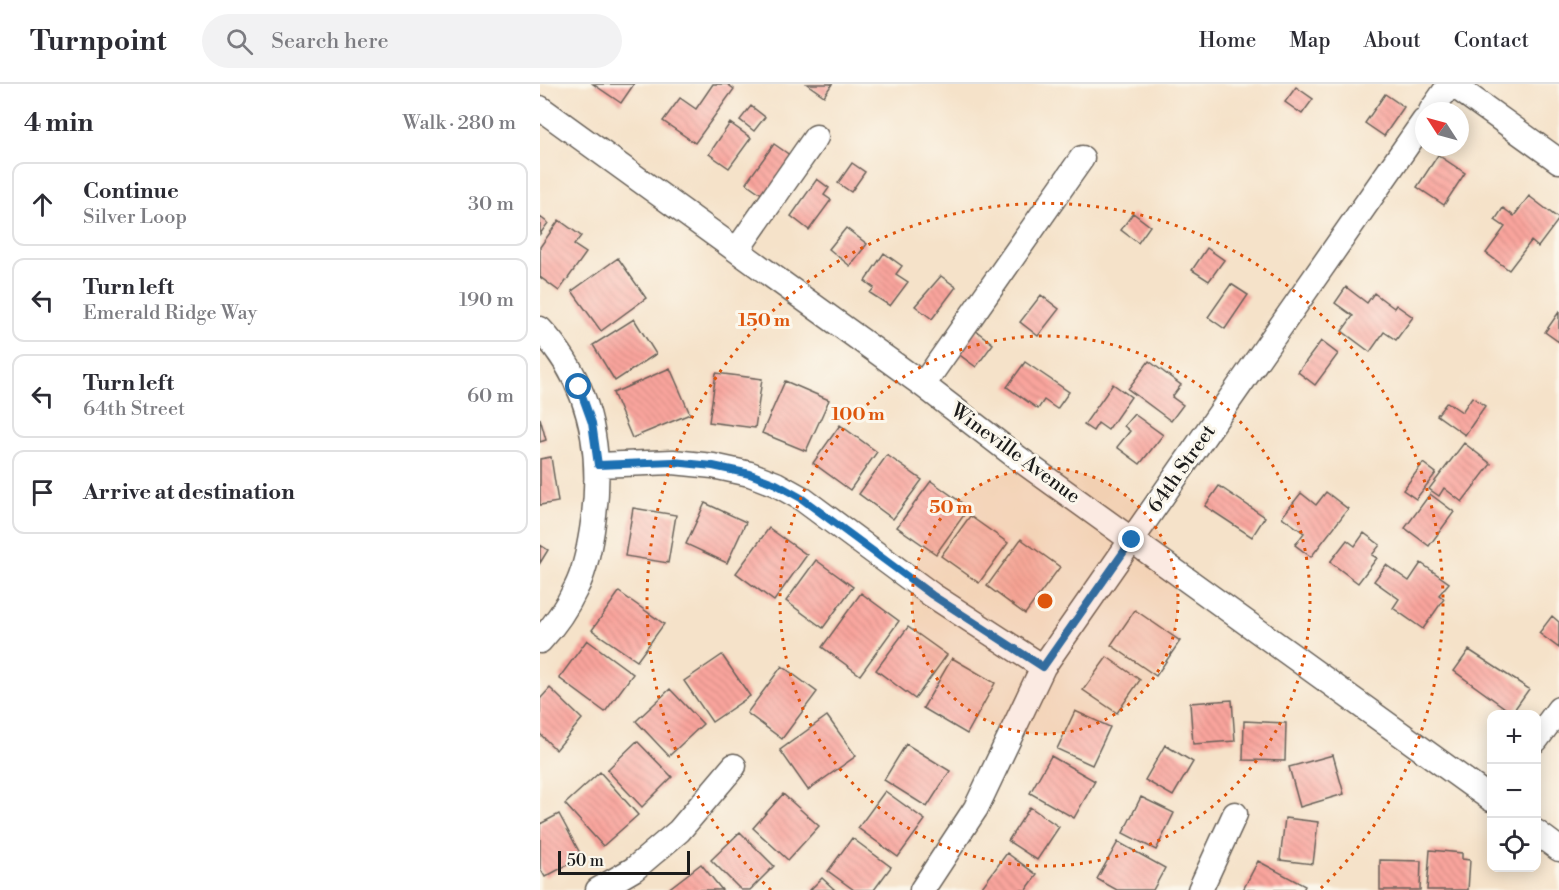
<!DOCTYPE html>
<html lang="en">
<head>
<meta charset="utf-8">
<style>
  :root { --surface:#fff; --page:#f2f2f3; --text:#2b2b33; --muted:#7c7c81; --line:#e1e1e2 }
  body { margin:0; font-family:"Libre Bodoni",serif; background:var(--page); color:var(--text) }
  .controls { position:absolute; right:18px; bottom:18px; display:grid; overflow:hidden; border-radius:12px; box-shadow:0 3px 15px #0003 }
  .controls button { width:54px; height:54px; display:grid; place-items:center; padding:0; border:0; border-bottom:2px solid var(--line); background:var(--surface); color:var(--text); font:30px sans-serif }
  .compass { position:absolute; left:875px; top:18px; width:54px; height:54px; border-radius:50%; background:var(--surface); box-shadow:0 3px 15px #0003; rotate:306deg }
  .scale { position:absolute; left:18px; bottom:15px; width:132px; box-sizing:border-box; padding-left:6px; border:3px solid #1c1c1c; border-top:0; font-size:16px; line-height:21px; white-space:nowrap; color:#1c1c1c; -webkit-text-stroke:4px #fbf7ec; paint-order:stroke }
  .stop { position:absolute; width:18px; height:18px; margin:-14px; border:4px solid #1f6fb2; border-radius:50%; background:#fff }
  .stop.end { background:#1f6fb2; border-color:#fff; box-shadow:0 2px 6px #0008 }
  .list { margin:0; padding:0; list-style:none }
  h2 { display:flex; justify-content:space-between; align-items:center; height:78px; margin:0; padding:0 24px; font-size:26px }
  h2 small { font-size:20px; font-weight:400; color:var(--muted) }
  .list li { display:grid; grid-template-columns:39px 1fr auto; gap:18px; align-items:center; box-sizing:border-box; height:84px; margin:0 12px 12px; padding:0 12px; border:2px solid var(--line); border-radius:12px }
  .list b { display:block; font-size:22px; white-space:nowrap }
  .list p { margin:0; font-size:20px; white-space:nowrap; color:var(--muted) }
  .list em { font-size:20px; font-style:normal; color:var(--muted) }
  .icon { flex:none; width:33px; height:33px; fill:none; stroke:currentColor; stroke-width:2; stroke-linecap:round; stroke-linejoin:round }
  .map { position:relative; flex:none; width:1019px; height:806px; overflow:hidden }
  header { display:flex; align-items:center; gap:36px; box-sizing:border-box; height:84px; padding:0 30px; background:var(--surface); border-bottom:2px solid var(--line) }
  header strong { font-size:28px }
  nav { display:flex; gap:33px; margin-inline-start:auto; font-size:21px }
  .search { width:420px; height:54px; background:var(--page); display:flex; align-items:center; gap:15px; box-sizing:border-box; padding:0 21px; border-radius:33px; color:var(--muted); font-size:22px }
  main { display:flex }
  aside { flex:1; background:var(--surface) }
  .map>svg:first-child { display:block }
  .building { fill:url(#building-back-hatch) }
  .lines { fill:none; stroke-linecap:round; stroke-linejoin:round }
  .minor-casing { stroke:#686159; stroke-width:27 }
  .minor { stroke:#fff; stroke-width:24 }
  .route { stroke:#1f6fb2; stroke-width:8 }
  .ring { fill:none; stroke:#de560d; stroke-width:3; stroke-dasharray:3 6 }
  .labels { text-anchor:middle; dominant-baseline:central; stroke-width:6; stroke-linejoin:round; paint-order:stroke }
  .street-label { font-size:20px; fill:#1c1c1c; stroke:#fbf7ec }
  .centre { fill:#de560d; stroke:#fbf7ec; stroke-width:3 }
  .ring-label { font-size:18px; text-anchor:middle; font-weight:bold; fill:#de560d; stroke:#fbf7ec; stroke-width:6; stroke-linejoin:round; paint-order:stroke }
</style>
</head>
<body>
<header>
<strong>Turnpoint</strong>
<div class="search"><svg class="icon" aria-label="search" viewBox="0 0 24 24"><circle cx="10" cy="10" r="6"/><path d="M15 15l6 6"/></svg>Search here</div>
<nav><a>Home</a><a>Map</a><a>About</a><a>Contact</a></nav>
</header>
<main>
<aside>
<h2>4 min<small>Walk · 280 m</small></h2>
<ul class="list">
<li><svg class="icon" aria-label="ahead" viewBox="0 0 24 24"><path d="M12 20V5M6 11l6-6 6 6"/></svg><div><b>Continue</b><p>Silver Loop</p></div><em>30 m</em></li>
<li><svg class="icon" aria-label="left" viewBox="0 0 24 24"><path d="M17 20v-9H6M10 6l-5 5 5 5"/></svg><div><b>Turn left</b><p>Emerald Ridge Way</p></div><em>190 m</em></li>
<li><svg class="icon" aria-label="left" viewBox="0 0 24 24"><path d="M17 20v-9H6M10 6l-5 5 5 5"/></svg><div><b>Turn left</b><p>64th Street</p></div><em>60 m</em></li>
<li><svg class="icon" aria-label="arrive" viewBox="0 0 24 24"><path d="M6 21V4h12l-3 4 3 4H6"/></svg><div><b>Arrive at destination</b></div></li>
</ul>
</aside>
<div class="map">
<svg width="1019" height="806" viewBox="0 0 1019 806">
  <defs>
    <pattern id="building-back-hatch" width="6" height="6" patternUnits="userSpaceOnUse" patternTransform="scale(1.5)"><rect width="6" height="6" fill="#f9a49c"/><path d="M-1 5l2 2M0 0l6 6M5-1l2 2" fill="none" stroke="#d58d86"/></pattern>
  </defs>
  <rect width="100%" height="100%" fill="#fbf7ec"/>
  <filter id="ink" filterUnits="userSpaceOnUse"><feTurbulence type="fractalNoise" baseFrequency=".0167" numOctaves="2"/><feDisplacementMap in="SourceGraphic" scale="12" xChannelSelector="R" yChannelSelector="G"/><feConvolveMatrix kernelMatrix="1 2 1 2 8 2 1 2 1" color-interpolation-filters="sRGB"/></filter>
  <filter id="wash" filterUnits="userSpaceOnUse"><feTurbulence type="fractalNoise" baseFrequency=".008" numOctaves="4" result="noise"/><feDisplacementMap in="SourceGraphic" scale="24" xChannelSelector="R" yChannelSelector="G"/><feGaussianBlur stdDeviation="1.35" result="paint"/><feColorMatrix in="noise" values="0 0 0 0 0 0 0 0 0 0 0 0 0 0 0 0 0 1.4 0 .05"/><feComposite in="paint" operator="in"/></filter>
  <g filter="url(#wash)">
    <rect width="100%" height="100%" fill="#f5e2c9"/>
    <g id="blocks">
      <path class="building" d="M53 0H94L81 19Z
        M173 0H187L194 5 155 59 123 37 140 14 156 25Z
        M267 0H292L284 12Z
        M756 3 773 15 762 30 745 18Z
        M845 10 864 23 844 52 825 39Z
        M211 22 225 33 214 47 200 36Z
        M190 39 211 54 189 84 169 70Z
        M234 60 254 74 226 113 206 99Z
        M898 71 925 89 904 121 877 103Z
        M312 79 325 88 311 108 298 99Z
        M277 95 289 104 284 111 291 116 269 146 251 132Z
        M989 112 1019 135 998 163 991 157 969 186 946 169 965 143 955 136 963 124 974 132Z
        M593 129 610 142 598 159 581 146Z
        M0 133 8 139 0 150Z
        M19 136 41 152 34 161 46 169 19 207 0 193V163Z
        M306 144 327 160 310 182 289 165Z
        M667 164 684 176 669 197 652 186Z
        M344 169 362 182 356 190 368 198 350 222 330 209 334 204 325 197Z
        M78 174 106 214 61 247 32 207Z
        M401 192 416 203 392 235 375 222Z
        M691 200 708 211 685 245 668 233Z
        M806 203 827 219 834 209 854 224 856 221 873 233 856 256 844 248 830 268 802 247 813 232 795 219Z
        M501 211 519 225 498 252 480 238Z
        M1019 228V258L1005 248Z
        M94 235 116 270 75 297 53 261Z
        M435 246 453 260 436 283 417 269Z
        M781 257 798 270 775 301 758 288Z
        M609 277 641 301 632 313 643 321 631 337 588 305Z
        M485 278 529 308 517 325 504 316 498 325 467 303Z
        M130 284 150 330 92 354 73 309Z
        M176 289 222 295 215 344 169 338Z
        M245 297 289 316 266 367 222 349Z
        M573 300 591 313 568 346 558 339 553 347 544 341Z
        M932 313 945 322 925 351 897 331 907 318 922 328Z
        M594 330 623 351 600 380 577 363 590 347 584 342Z
        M0 334 6 356 0 358Z
        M300 341 337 368 310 406 273 379Z
        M924 359 951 380 922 418 904 404 899 412 889 405Z
        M347 371 382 396 353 435 319 410Z
        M11 373 18 418 0 421V375Z
        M883 379 896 389 876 415 863 406Z
        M391 397 429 424 396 470 357 443Z
        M679 402 725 433 712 453 665 422Z
        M786 408 808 425 771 473 755 461 764 449 742 433 761 409 776 421Z
        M890 410 914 428 889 462 865 444Z
        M165 419 206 438 187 479 146 460Z
        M93 424 136 431 128 479 85 472Z
        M430 432 468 459 439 499 401 472Z
        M229 444 267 471 234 517 196 489Z
        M824 449 840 461 832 471 837 474 818 499 790 478 807 456 815 462Z
        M481 455 520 483 485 530 447 502Z
        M0 461 8 466 0 479Z
        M276 476 313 503 283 544 246 517Z
        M881 479 909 499 899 511 904 515 883 545 853 524 859 515 834 497 846 481 869 497Z
        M79 508 124 540 97 577 52 546Z
        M321 509 359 537 320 591 282 563Z
        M595 526 640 557 616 592 571 561Z
        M1012 532 1019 538V564L999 549Z
        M368 543 407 571 375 615 336 586Z
        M47 556 93 590 65 628 19 594Z
        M929 566 989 605 972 629 914 587Z
        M182 571 210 612 172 638 144 597Z
        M567 573 600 596 577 629 543 606Z
        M412 574 455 599 427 650 383 624Z
        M242 582 277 608 242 655 207 629Z
        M10 604 42 635 16 666 0 650V615Z
        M130 605 163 640 129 672 96 637Z
        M692 616 695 657 653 660 650 619Z
        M535 627 570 643 552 681 517 665Z
        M287 632 316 672 268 706 240 666Z
        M704 637 746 639 745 677 703 676Z
        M97 657 132 693 102 723 67 686Z
        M366 660 410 687 387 723 344 696Z
        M625 661 653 678 633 712 605 696Z
        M793 671 804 710 760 723 749 683Z
        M511 672 555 697 534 734 490 709Z
        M60 688 98 731 63 762 25 720Z
        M345 707 385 736 358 773 318 744Z
        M243 710 279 742 248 776 213 744Z
        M601 713 634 729 616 766 583 749Z
        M490 723 519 743 497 776 468 757Z
        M19 730 42 773 5 793 0 784V740Z
        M745 734 778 738 773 780 740 776Z
        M200 748 234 782 210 806H201L171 776Z
        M312 754 351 783 334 806H314L288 787Z
        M578 758 625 784 613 806H577L557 795Z
        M890 766 922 769V775L930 776 928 806H887Z
        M467 769 497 791 486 806H446L442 803Z
        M840 776 881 777 880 806H840Z
        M718 777 765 802 763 806H703Z
        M161 780 182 806H127Z
        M282 794 295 806H270Z"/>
    </g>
  </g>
  <g filter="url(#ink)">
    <use href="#blocks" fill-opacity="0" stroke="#686159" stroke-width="1.5"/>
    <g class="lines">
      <defs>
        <path id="minor" d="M912 0 1019 77
          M0 24 383 301 478 374 951 715
          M891 27 910 0
          M197 166 276 53
          M0 245C53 301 64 372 52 446 49 465 45 487 36 504 27 523 14 542 0 557
          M383 301 542 74
          M58 381 133 378 173 382 210 390 236 400 261 414 392 511 503 583
          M996 656 1019 625
          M996 748 1019 765
          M58 806 94 785 139 747 194 682
          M382 806 436 724 503 583 884 37
          M660 806 695 730"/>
      </defs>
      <use href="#minor" class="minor-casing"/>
      <use href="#minor" class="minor"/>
    </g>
  </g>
  <g class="lines" filter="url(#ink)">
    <path class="route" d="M39 303 52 339 58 381 133 378 173 382 210 390 236 400 261 414 392 511 503 583 592 456"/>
  </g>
  <circle cx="505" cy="517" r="133" fill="#de560d" fill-opacity=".12"/>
  <g class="ring">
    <circle cx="505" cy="517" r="133"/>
    <circle cx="505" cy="517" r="265"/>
    <path d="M231 806A398 398 0 1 1 779 806"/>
  </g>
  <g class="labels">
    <g class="street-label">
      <text transform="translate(475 370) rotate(36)">Wineville Avenue</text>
      <text transform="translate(642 385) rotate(-55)">64th Street</text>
    </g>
  </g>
  <circle cx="505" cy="517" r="9" class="centre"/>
  <g class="ring-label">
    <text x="224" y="242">150 m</text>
    <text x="318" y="336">100 m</text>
    <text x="411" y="429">50 m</text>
  </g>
</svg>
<div class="controls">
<button>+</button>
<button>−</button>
<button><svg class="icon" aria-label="locate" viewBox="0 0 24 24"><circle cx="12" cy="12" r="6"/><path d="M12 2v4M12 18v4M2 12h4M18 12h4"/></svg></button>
</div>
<svg class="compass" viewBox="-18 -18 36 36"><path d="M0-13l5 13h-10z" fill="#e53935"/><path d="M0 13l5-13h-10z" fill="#7c7c81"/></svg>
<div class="scale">50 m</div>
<div class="stop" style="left:39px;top:303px"></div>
<div class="stop end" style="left:592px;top:456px"></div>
</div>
</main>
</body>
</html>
